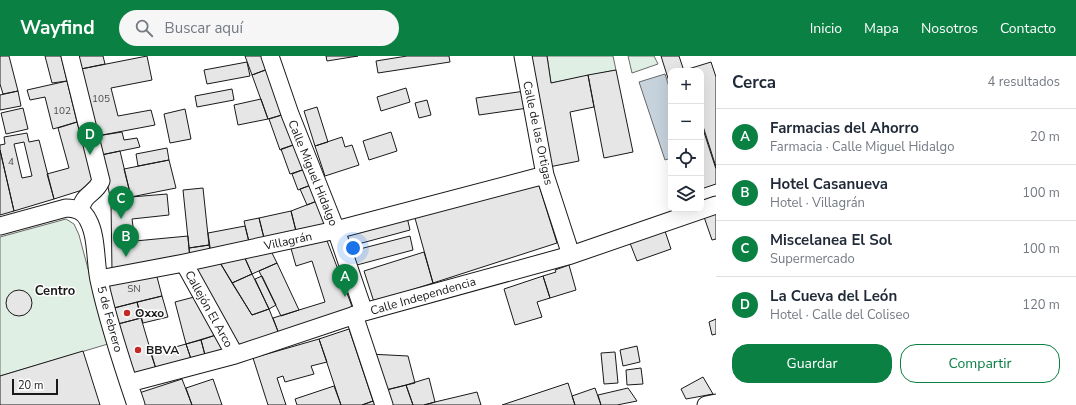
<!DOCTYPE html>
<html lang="es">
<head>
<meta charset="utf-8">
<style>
  :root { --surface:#fff; --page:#f6f6f7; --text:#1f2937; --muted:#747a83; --line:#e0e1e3; --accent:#0b8043 }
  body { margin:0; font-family:"Nunito Sans",sans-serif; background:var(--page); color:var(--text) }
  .controls { position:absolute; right:12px; top:12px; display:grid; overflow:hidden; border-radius:8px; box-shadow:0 4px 16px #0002 }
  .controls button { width:36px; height:36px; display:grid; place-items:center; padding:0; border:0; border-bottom:1px solid var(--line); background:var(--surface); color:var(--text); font:20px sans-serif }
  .scale { position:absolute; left:12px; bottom:10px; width:46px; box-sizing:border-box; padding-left:4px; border:2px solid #1a1a1a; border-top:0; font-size:11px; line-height:14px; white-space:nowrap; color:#1a1a1a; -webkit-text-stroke:3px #fff; paint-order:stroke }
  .you { position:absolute; left:353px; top:192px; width:14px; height:14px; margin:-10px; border:3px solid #fff; border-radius:50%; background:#1a73e8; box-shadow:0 0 0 6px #1a73e833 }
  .badge { display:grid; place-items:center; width:26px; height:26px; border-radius:50%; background:var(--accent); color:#fff; font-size:13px; font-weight:700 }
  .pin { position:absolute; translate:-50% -33px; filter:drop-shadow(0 1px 2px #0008) }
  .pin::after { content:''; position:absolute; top:21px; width:14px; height:12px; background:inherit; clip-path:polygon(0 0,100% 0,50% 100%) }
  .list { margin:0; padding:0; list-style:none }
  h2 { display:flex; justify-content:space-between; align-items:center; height:52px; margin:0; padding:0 16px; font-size:17px }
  h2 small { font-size:13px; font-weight:400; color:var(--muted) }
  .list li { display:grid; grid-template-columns:26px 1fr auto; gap:12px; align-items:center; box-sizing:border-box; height:56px; padding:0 16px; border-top:1px solid var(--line) }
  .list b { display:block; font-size:15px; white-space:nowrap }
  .list p { margin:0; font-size:13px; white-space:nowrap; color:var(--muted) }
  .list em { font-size:13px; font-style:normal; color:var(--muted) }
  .actions { display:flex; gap:8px; padding:12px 16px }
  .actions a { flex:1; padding:9px 0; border:1px solid var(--accent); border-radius:16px; text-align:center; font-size:14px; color:var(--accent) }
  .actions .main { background:var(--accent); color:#fff }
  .icon { flex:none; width:22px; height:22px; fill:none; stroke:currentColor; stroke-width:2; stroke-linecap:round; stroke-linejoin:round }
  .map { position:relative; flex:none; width:716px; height:349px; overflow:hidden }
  header { display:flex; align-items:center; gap:24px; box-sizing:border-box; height:56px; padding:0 20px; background:var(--accent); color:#fff }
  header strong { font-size:19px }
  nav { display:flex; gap:22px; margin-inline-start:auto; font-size:14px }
  .search { width:280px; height:36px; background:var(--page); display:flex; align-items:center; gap:10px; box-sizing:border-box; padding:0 14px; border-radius:22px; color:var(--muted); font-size:15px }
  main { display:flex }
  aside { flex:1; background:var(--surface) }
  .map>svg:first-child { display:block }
  .green { fill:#e0efe3; stroke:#6a6a6a }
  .water { fill:#c6d2dc; stroke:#6a6a6a }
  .building { fill:#e6e6e6; stroke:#1a1a1a; fill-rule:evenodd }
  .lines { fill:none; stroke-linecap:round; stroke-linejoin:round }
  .minor-casing { stroke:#1a1a1a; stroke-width:19 }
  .minor { stroke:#fff; stroke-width:17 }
  .poi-dot { fill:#c62828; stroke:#fff; stroke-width:1.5 }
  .labels { text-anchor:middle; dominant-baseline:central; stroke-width:3; stroke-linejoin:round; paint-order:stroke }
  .number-label { font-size:10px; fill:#4d4d4d }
  .street-label { font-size:12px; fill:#1a1a1a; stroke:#fff }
  .poi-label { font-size:12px; font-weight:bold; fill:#1a1a1a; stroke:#fff; text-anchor:start }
  .neighbourhood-label { font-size:13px; font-weight:bold; fill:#1a1a1a; stroke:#fff }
</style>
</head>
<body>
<header>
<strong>Wayfind</strong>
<div class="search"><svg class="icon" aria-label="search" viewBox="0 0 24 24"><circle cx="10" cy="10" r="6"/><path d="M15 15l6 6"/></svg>Buscar aquí</div>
<nav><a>Inicio</a><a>Mapa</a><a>Nosotros</a><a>Contacto</a></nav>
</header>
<main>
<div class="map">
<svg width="716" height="349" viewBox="0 0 716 349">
  <rect width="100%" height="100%" fill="#fff"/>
  <path class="green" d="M547 0H613L616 14 551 27Z
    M628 0H654L658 8 632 17Z
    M66 163 74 168 79 179 108 288 0 320V181Z"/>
  <path class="water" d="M665 18 671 37V102L665 104 639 26Z"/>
  <path class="building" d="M0 0H9L18 35 3 38 0 28Z
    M45 0H61L67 25 52 27Z
    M78 0H103L105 8 81 13Z
    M147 0 152 24 111 32 118 60 151 54 155 69 97 80 81 13Z
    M245 0H264L268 13 252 19Z
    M326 0H358L327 5Z
    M407 0H449L450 6 378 17 376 5Z
    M529 0H547L551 27 588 19 594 51 570 56 579 105 549 111Z
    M661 0H679L684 15H671V32Z
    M247 6 250 20 207 28 204 14Z
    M711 6 716 21V111L701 64V15L685 14Z
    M268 13 285 58 268 63 252 19Z
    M616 14 633 96 604 102 588 19Z
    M67 25 77 66 53 73 45 41 30 44 27 34Z
    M406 32 410 46 381 55 377 41Z
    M232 33 234 44 197 51 195 40Z
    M18 35 21 50 0 54V39Z
    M525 35 528 52 479 59 476 42Z
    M261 43 268 63 238 69 234 49Z
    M427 44 431 59 419 62 415 47Z
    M317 51 328 86 315 90 304 55Z
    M23 52 28 73 6 78 1 57Z
    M185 53 191 83 170 87 164 58Z
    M285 58 296 88 280 94 269 63Z
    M77 66 95 130 54 143 47 118 69 112 58 72Z
    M701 67 716 113V128L701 133Z
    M122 76 124 84 137 82 140 91 101 99 97 80Z
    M391 76 397 95 369 104 363 85Z
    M27 77 29 86 39 84 54 143 14 155 0 94V89L5 88 4 81ZM24 86 32 120 22 122 14 88Z
    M342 81 345 91 352 89 359 109 325 120 315 90Z
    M296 88 305 113 290 118 281 93Z
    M167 92 169 104 138 110 136 98Z
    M0 94 14 155 0 159Z
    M120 95 131 141 111 145 101 99Z
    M169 104 176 132 131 141 124 113Z
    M305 113 311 129 298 134 292 118Z
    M537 123 557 187 433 227 413 155Z
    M311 129 317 145 307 149 300 133Z
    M203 132 209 189 189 192 183 134Z
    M167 138 169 159 132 163 135 185 188 180 190 203 112 216 111 145 131 141Z
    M317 145 327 172 297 179 291 155Z
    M716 154V183L712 184 703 158Z
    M291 155 297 179 265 186 259 162Z
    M407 161 410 174 351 190 346 177Z
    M259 162 265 186 250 190 244 165Z
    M663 169 671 193 637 205 628 182Z
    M245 170 250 190 211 198 208 177Z
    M410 180 413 194 357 209 352 195Z
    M326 182 353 253 279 278 273 262 325 246 312 205 296 210 290 189Z
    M209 189 211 198 190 203 189 192Z
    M271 195 277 207 252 218 244 200Z
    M424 196 433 227 374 246 364 215Z
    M244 200 252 218 232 227 219 205Z
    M219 205 252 259 269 253 279 278 237 290 191 210Z
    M277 207 299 254 281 260 259 215Z
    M569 209 576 234 550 242 543 220 556 216 555 214Z
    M156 217 162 240 114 252 107 226Z
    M252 218 269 253 252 259 232 227Z
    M262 220 276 249 269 253 255 223Z
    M543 220 550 242 537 246 542 261 515 269 504 233Z
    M6 247a13 13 0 1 1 26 0a13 13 0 1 1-26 0Z
    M162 240 168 261 143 267 137 246Z
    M198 240 216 279 186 288 175 246Z
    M137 246 141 262 118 268 114 252Z
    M141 262 156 313 133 320 118 268Z
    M716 263V278L712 279 709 266Z
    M349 273 373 345 362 349H341L319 283Z
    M216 279 223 293 205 299 201 284Z
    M319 283 327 306 311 310 314 318 285 326 283 320 277 322 286 349H268L253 302Z
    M201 284 205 299 191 303 186 288Z
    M186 288 191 303 156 313 151 298Z
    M637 290 640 306 623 310 620 294Z
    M83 295 100 349H0V320Z
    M615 296 618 327 604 328 601 297Z
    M369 298 408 300 415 327 382 335Z
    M641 312 643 328 627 329 626 314Z
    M703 321 713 338 686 343 681 333Z
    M429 322 435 346 424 349H413L406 329Z
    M182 323 192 349H143L139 337Z
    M213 323 222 349H192L186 332Z
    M568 327 575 349H502Z
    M406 329 413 349H386L382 335Z
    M334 330 341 349H297L295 343Z
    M595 332 601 349H575L572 340Z
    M628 332 637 345 617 349H601L598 339Z
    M477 336 481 349H424L435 346Z
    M373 345 375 349H362Z"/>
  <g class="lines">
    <defs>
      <path id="minor" d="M70 0 101 125C94 140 84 136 80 155
        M270 0 290 58 336 174 364 256
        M523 0 545 119 571 199
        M0 170 66 152C75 152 84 155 88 164 97 180 95 205 99 224 108 266 122 308 136 349
        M184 207 235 299
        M99 223 184 207 336 174 545 119
        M354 259 384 349
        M129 327 235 299 364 256 571 199 716 149
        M706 349 716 347"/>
    </defs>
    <use href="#minor" class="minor-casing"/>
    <use href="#minor" class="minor"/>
  </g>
  <g class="poi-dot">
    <circle cx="127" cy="257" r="4"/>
    <circle cx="138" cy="294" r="4"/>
  </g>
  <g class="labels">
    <g class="number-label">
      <text x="101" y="43">105</text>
      <text x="62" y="55">102</text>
      <text x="11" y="106">4</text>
      <text x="134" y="233">SN</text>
    </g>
    <g class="street-label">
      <text transform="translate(538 77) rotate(78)">Calle de las Ortigas</text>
      <text transform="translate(313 117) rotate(68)">Calle Miguel Hidalgo</text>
      <text transform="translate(288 185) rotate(-12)">Villagrán</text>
      <text transform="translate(423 240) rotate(-16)">Calle Independencia</text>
      <text transform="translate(209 253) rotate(61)">Callejón El Arco</text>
      <text transform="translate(110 263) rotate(75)">5 de Febrero</text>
    </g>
    <g class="poi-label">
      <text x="135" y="257">Oxxo</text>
      <text x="146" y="294">BBVA</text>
    </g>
    <g class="neighbourhood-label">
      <text x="55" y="235">Centro</text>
    </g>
  </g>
</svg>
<div class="controls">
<button>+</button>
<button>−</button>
<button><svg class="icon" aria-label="locate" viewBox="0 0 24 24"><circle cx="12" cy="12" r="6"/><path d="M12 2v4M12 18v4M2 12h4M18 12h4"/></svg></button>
<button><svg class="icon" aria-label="layers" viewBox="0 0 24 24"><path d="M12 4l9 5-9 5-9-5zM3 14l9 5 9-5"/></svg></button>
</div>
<div class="scale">20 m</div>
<div class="you"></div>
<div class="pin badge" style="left:345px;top:241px">A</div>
<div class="pin badge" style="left:126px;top:201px">B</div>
<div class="pin badge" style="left:121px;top:163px">C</div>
<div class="pin badge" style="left:90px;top:99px">D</div>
</div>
<aside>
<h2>Cerca<small>4 resultados</small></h2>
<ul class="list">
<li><span class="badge">A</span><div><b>Farmacias del Ahorro</b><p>Farmacia · Calle Miguel Hidalgo</p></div><em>20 m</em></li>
<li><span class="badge">B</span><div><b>Hotel Casanueva</b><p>Hotel · Villagrán</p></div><em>100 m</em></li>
<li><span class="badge">C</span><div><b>Miscelanea El Sol</b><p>Supermercado</p></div><em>100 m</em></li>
<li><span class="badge">D</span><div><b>La Cueva del León</b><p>Hotel · Calle del Coliseo</p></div><em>120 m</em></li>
</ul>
<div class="actions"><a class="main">Guardar</a><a>Compartir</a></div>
</aside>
</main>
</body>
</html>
